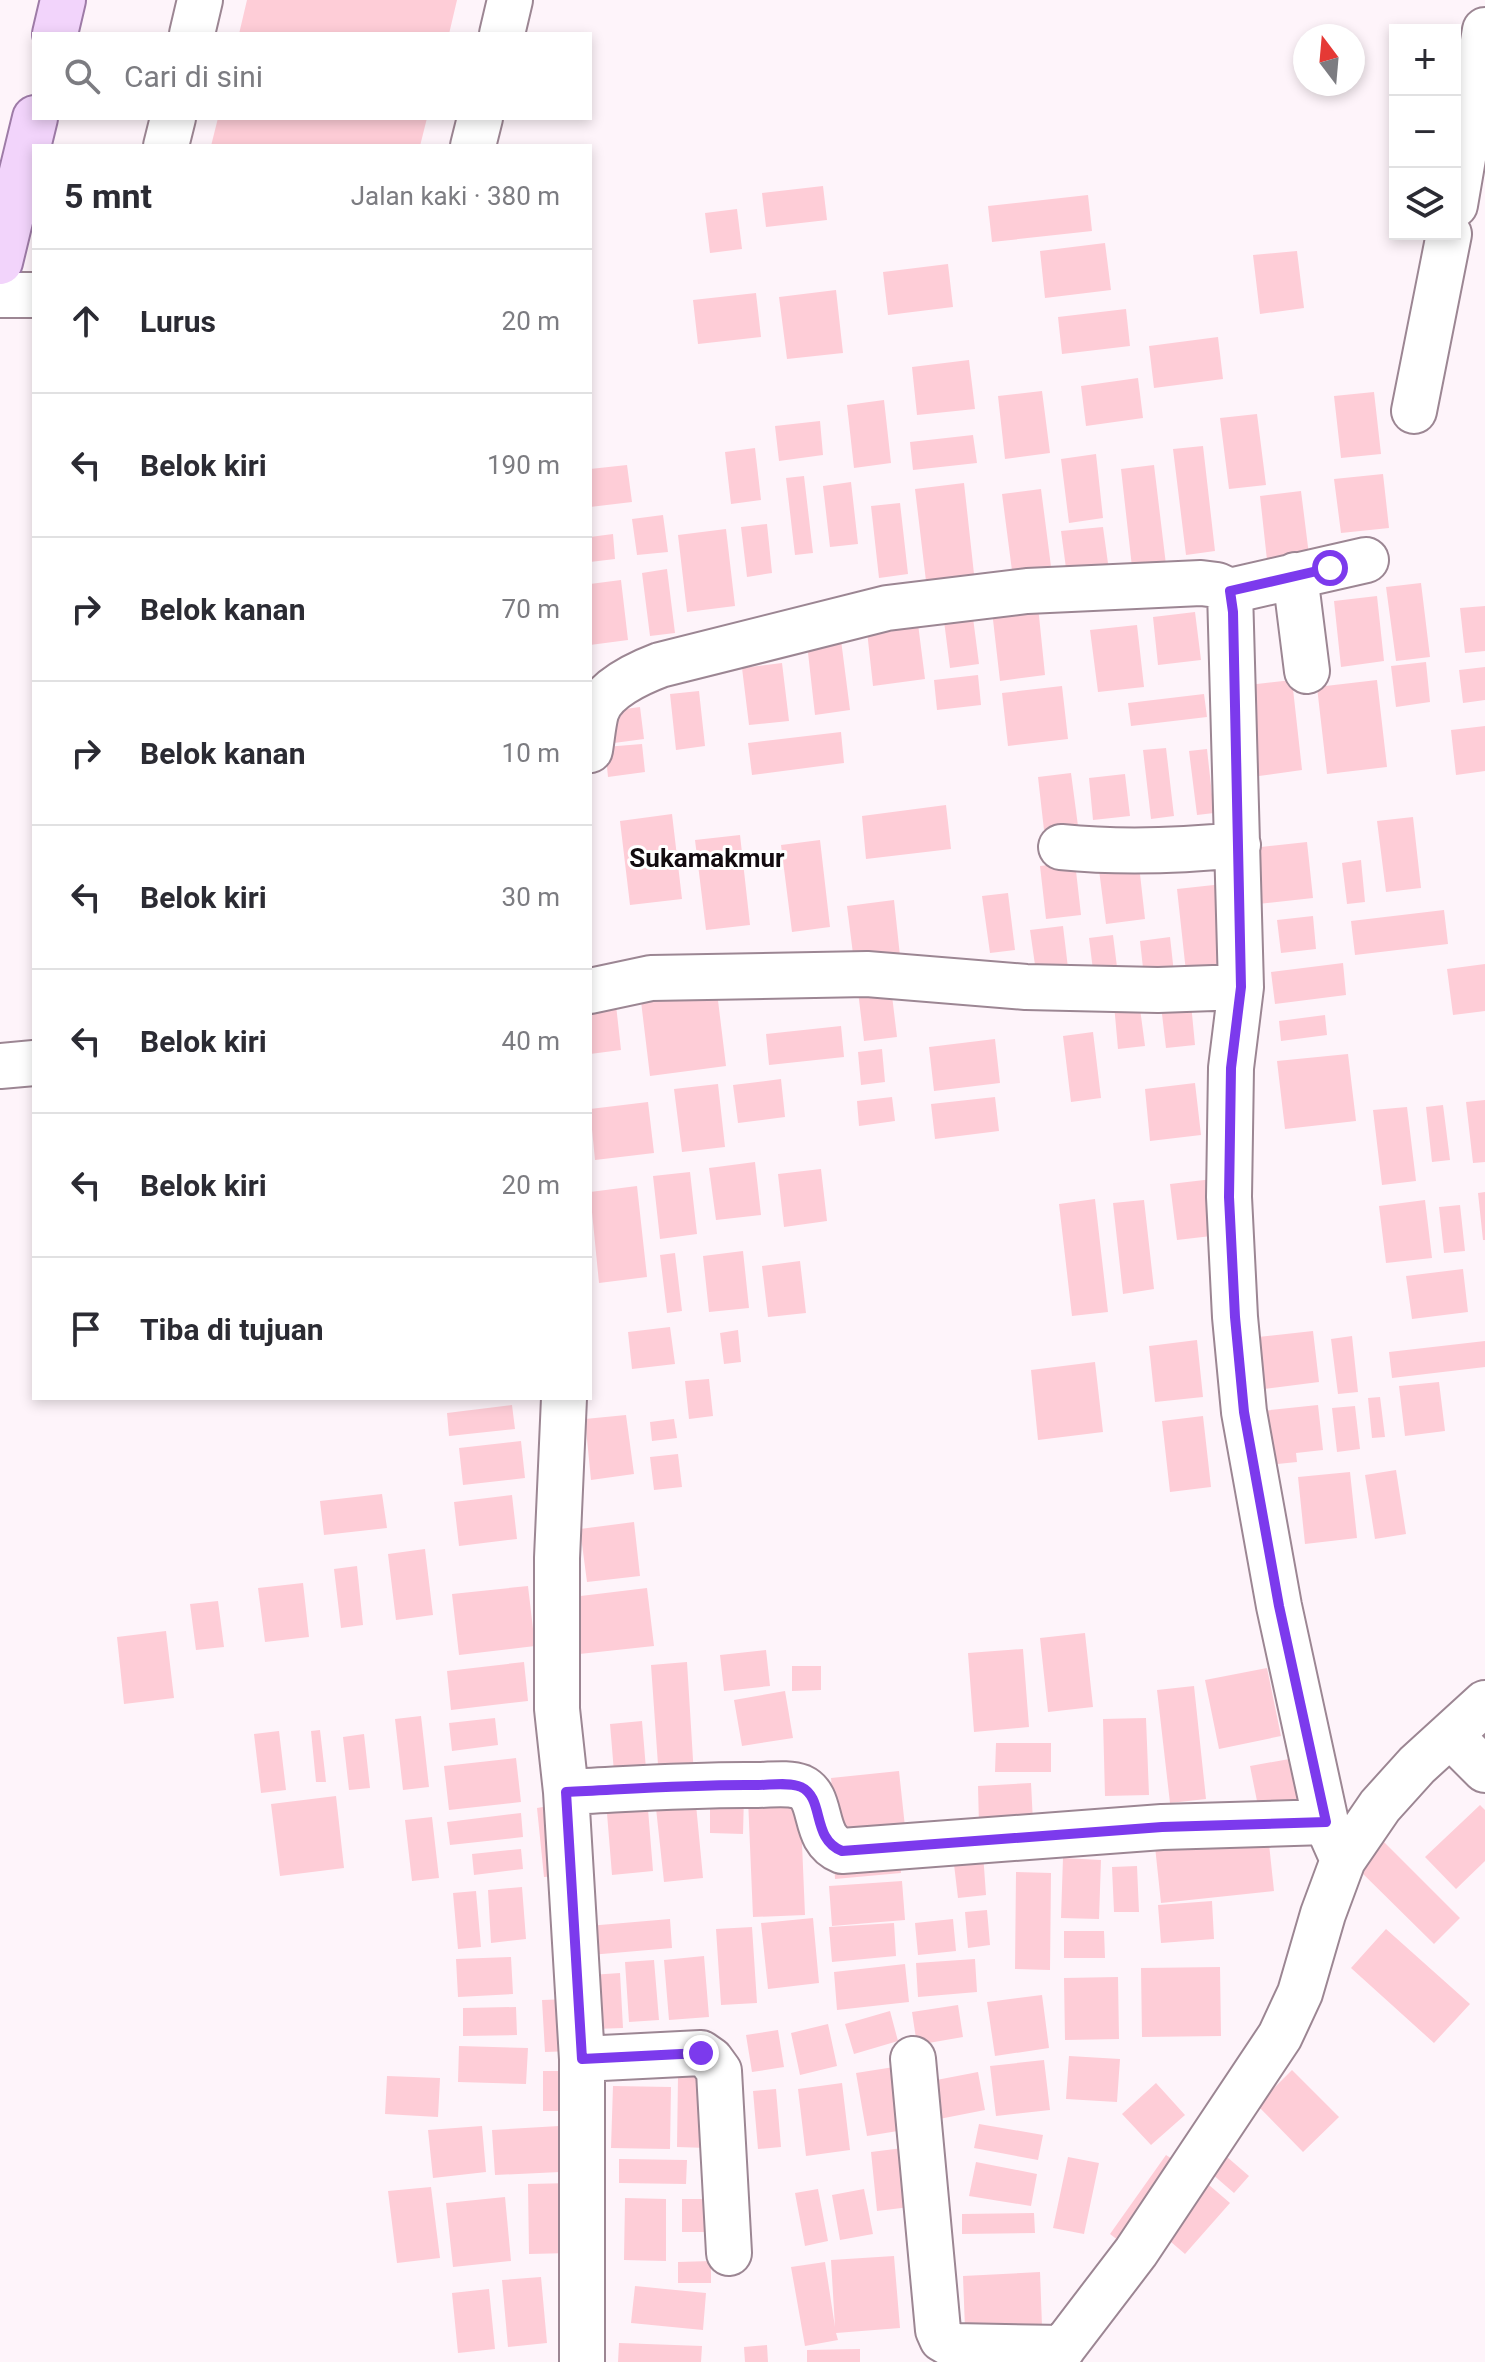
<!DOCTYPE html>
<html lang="id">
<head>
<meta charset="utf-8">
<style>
  :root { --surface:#fff; --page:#f7f7f7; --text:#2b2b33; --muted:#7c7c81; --line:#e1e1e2 }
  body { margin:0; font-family:Roboto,sans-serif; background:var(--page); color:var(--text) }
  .controls { position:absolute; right:24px; top:24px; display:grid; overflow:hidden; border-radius:0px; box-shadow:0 4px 12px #0003 }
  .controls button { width:72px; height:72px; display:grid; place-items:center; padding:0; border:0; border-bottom:2px solid var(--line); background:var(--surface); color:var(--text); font:40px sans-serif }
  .compass { position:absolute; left:1293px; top:24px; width:72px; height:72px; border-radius:50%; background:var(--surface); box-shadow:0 4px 12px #0003; rotate:344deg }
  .stop { position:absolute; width:24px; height:24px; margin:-18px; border:6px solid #7c3aed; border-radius:50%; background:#fff }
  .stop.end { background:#7c3aed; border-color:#fff; box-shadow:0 2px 8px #0008 }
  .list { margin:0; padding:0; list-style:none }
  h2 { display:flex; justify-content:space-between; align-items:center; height:104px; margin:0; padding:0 32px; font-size:34px }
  h2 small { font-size:26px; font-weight:400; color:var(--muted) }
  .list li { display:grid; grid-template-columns:52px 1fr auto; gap:24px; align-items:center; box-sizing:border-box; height:144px; padding:0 32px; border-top:2px solid var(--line) }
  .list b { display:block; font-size:30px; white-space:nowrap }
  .list em { font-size:26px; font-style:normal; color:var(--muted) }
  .icon { flex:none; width:44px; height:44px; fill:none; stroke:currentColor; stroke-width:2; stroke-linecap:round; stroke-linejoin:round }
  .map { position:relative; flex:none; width:1485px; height:2362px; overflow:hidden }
  .search { position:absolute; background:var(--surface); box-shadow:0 4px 12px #0003; left:32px; top:32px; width:560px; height:88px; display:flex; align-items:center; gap:20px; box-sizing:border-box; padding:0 28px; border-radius:0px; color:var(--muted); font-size:30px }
  .panel { position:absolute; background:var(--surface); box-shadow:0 4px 12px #0003; left:32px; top:144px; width:560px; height:1256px; border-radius:0px }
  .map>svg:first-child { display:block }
  .building { fill:#fecdd7 }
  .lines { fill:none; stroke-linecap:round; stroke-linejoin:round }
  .minor-casing { stroke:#9c8693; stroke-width:48 }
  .major-casing { stroke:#9e7ba7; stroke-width:48 }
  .minor { stroke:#fff; stroke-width:44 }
  .major { stroke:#f2d4fb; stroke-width:44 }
  .route { stroke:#7c3aed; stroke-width:10 }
  .labels { text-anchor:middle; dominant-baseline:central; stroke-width:6; stroke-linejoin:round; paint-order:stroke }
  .quarter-label { font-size:26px; font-weight:bold; fill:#130c10; stroke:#fff }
</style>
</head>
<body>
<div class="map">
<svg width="1485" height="2362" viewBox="0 0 1485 2362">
  <rect width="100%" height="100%" fill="#fef4fa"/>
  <path class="building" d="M247 0H457L449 34H239Z
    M218 118H427L420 146H211Z
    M823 186 827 220 766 227 762 193Z
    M1088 195 1092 231 992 242 988 206Z
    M737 209 742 249 710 253 705 213Z
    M1105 243 1111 290 1045 298 1040 251Z
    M1297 251 1304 308 1260 314 1253 255Z
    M948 264 953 307 888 315 883 272Z
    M836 290 843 353 787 359 779 297Z
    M756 293 761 337 698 344 693 300Z
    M1126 309 1130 346 1062 354 1058 317Z
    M1218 337 1223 379 1154 388 1149 346Z
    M969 360 975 409 917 415 912 367Z
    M1138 378 1143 418 1086 426 1081 386Z
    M1042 391 1050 453 1005 459 998 396Z
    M1374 392 1381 454 1341 458 1334 396Z
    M884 400 891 463 854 468 847 405Z
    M1257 414 1266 485 1229 489 1220 418Z
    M820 421 823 455 779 461 775 426Z
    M973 435 977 463 913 470 910 442Z
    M1203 446 1215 551 1186 555 1173 449Z
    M755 448 761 500 731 504 725 452Z
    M1096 454 1103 518 1069 523 1061 459Z
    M627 465 632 502 590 507V469Z
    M1154 465 1167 573 1133 576 1121 469Z
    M1383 474 1389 528 1341 533 1334 479Z
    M804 476 813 553 795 555 786 478Z
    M851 482 858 544 830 547 823 486Z
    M964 483 974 574 926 581 915 489Z
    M1041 489 1053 582 1014 586 1002 494Z
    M1301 491 1309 555 1267 560 1260 496Z
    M900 503 908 574 879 578 871 506Z
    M663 515 668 552 637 555 632 519Z
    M767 524 772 573 747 577 741 527Z
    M1103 527 1110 578 1068 583 1061 531Z
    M726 529 735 606 687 612 678 535Z
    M613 534 615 559 590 562V537Z
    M667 569 675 633 650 636 642 573Z
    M621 580 628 640 590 645V584Z
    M1421 583 1430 657 1396 661 1386 587Z
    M1377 596 1384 661 1341 667 1334 601Z
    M1038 606 1045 675 1000 681 992 611Z
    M1485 606V651L1465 653 1460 608Z
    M972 610 979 664 950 668 943 613Z
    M1195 612 1201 660 1158 665 1153 617Z
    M917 616 925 679 873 686 866 622Z
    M1137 625 1144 687 1098 692 1090 630Z
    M841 640 850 710 815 715 807 644Z
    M1426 662 1430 702 1396 707 1391 666Z
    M782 663 789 721 749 725 742 668Z
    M1485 667V700L1463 703 1459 670Z
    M978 675 981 705 937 710 934 680Z
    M1292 680 1302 770 1259 776 1248 685Z
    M1377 680 1387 767 1327 774 1317 687Z
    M1062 686 1068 739 1008 746 1002 693Z
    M699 691 705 746 676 750 670 694Z
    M1204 694 1207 717 1131 726 1128 703Z
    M640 707 644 739 614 743 610 711Z
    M1485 726V771L1456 775 1451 730Z
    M841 732 844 763 752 775 748 743Z
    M642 744 645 772 608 777 605 747Z
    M1166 748 1174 816 1151 819 1143 750Z
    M1207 749 1214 813 1197 815 1189 751Z
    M1071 773 1078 826 1044 830 1038 777Z
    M1125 774 1130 816 1093 820 1089 778Z
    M946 805 951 849 866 859 862 816Z
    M672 814 682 899 630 905 620 821Z
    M1413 817 1421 888 1386 892 1377 821Z
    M740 835 750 925 706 930 695 840Z
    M820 840 830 927 792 932 781 845Z
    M1307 842 1313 898 1258 904 1252 848Z
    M1361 860 1365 902 1347 904 1342 863Z
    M1075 862 1081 915 1046 919 1040 866Z
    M1139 865 1145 919 1106 924 1099 870Z
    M1223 884 1233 967 1186 972 1177 889Z
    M1008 893 1015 950 990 953 982 896Z
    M894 900 900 956 854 962 847 906Z
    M1444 910 1448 944 1355 955 1351 921Z
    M1313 916 1316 949 1281 953 1277 920Z
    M1063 926 1068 968 1036 972 1030 930Z
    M1113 935 1118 975 1094 978 1089 938Z
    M1170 937 1174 973 1144 977 1140 941Z
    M1343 963 1346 995 1275 1004 1271 972Z
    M1485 964V1011L1453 1015 1447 969Z
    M890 979 897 1037 864 1041 857 983Z
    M716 984 726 1066 650 1076 640 993Z
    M1190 993 1195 1045 1166 1048 1160 997Z
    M615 996 621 1050 590 1054V999Z
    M1139 1001 1145 1046 1118 1049 1114 1004Z
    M1325 1015 1327 1035 1281 1041 1279 1021Z
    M841 1026 844 1057 769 1065 766 1034Z
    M1093 1032 1101 1098 1071 1102 1063 1036Z
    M995 1039 1000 1083 934 1091 929 1047Z
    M882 1049 885 1082 861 1085 858 1052Z
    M1348 1054 1356 1121 1285 1129 1277 1061Z
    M781 1079 785 1117 738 1123 733 1085Z
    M1195 1083 1201 1135 1150 1141 1145 1089Z
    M718 1084 725 1147 682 1152 674 1089Z
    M892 1097 895 1121 859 1126 857 1101Z
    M995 1097 999 1131 935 1139 931 1104Z
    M1485 1100V1162L1473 1163 1466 1102Z
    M648 1102 654 1153 595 1160 590 1109Z
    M1443 1105 1450 1160 1432 1162 1426 1107Z
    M1407 1107 1416 1181 1382 1185 1373 1110Z
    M755 1162 761 1215 716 1220 709 1168Z
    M821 1169 827 1221 784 1227 778 1174Z
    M690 1172 697 1234 660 1239 653 1176Z
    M1213 1179 1220 1235 1177 1240 1170 1184Z
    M637 1186 647 1277 599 1283 590 1192Z
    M1485 1192V1240H1483L1478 1193Z
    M1095 1199 1108 1312 1072 1316 1059 1204Z
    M1144 1200 1154 1289 1123 1294 1113 1203Z
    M1425 1200 1432 1258 1386 1263 1379 1206Z
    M1460 1205 1465 1251 1444 1253 1439 1207Z
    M743 1251 749 1308 709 1312 703 1256Z
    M675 1253 682 1311 667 1313 660 1255Z
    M800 1261 806 1313 768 1317 762 1266Z
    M1463 1269 1468 1312 1412 1319 1406 1276Z
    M670 1327 675 1364 632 1369 628 1332Z
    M738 1330 741 1362 724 1364 720 1333Z
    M1313 1331 1319 1382 1264 1389 1258 1337Z
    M1352 1336 1358 1392 1338 1394 1331 1339Z
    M1197 1340 1203 1397 1155 1402 1149 1346Z
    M1485 1341V1367L1392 1378 1389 1352Z
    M1095 1362 1103 1432 1038 1440 1031 1370Z
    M709 1379 713 1416 689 1419 685 1381Z
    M1439 1382 1445 1431 1405 1436 1399 1386Z
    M1380 1397 1385 1437 1372 1438 1368 1398Z
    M512 1405 515 1429 449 1436 447 1413Z
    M1318 1405 1323 1450 1296 1453 1297 1462 1258 1466 1252 1412Z
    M1355 1406 1360 1449 1337 1452 1332 1408Z
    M626 1415 634 1474 591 1480 585 1419Z
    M1203 1416 1211 1487 1170 1492 1162 1421Z
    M674 1419 677 1438 652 1441 650 1422Z
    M521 1441 525 1478 463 1485 459 1448Z
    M678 1454 682 1487 654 1490 650 1457Z
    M1396 1470 1406 1534 1375 1539 1365 1475Z
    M1350 1472 1357 1538 1305 1544 1298 1477Z
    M382 1494 387 1528 324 1535 320 1501Z
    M512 1495 517 1539 459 1546 454 1502Z
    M634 1522 640 1576 587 1582 580 1529Z
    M425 1549 433 1615 396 1620 388 1554Z
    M357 1566 363 1625 341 1628 334 1569Z
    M303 1583 309 1637 265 1642 258 1588Z
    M528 1586 535 1646 459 1655 452 1594Z
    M647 1588 654 1646 570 1655 564 1598Z
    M218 1601 224 1647 196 1650 190 1604Z
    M166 1631 174 1698 124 1704 117 1637Z
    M1085 1633 1093 1707 1048 1712 1040 1638Z
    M1023 1649 1029 1727 974 1732 968 1653Z
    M766 1650 770 1686 724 1691 720 1655Z
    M524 1662 528 1701 451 1710 447 1671Z
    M687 1662 694 1776 659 1779 651 1665Z
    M792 1666H821V1690L792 1691Z
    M1267 1668 1281 1736 1219 1749 1205 1680Z
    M1194 1686 1206 1799 1170 1803 1157 1690Z
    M785 1691 793 1738 742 1746 734 1700Z
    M421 1716 429 1787 403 1790 395 1719Z
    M495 1718 498 1745 452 1751 449 1723Z
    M1146 1718 1149 1795 1105 1796 1103 1719Z
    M642 1721 647 1781 615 1784 610 1724Z
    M320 1730 326 1782H316L311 1731Z
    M279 1731 286 1790 261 1793 254 1734Z
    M364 1734 370 1788 349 1790 343 1737Z
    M996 1743H1051V1772H995Z
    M516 1758 521 1802 449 1810 444 1766Z
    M1295 1758 1303 1798 1258 1806 1250 1766Z
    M899 1771 905 1827 836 1834 831 1778Z
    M1031 1783 1033 1822 979 1825 978 1786Z
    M695 1794 703 1878 664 1882 655 1799Z
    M710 1795H744L743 1834 710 1833Z
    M336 1796 344 1868 280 1876 271 1804Z
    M800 1796 805 1915 753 1917 748 1799Z
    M647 1797 653 1871 612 1875 606 1801Z
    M555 1805 563 1876 544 1877 537 1808Z
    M1480 1805 1485 1810V1861L1456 1889 1425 1857Z
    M521 1813 523 1837 450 1845 447 1822Z
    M432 1817 439 1878 412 1881 405 1820Z
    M1267 1825 1274 1891 1161 1903 1154 1837Z
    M1382 1840 1460 1918 1434 1944 1356 1867Z
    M521 1849 523 1869 474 1875 472 1854Z
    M983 1853 986 1895 958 1898 953 1856Z
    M900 1856 901 1873 835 1879 834 1862Z
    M1063 1858 1101 1860 1099 1919 1061 1918Z
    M1137 1866 1139 1912H1114L1112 1867Z
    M1016 1872 1051 1873 1050 1970 1015 1969Z
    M902 1881 905 1920 832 1926 829 1886Z
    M522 1887 526 1939 491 1943 488 1890Z
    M476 1891 481 1947 458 1949 453 1893Z
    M1212 1901 1214 1939 1161 1943 1158 1905Z
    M987 1910 990 1945 968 1948 965 1912Z
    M813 1918 819 1983 768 1989 761 1923Z
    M670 1919 672 1948 590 1955 588 1926Z
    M953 1919 956 1951 918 1955 915 1923Z
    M894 1923 896 1956 832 1962 829 1927Z
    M752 1927 757 2003 721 2005 716 1929Z
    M1386 1929 1470 2004 1434 2043 1351 1968Z
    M1064 1931H1104L1105 1958H1064Z
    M704 1956 709 2017 669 2020 664 1960Z
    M511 1957 513 1994 458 1997 456 1959Z
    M975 1959 977 1992 918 1997 916 1963Z
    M654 1960 659 2020 629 2022 625 1962Z
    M905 1964 909 2002 837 2010 834 1972Z
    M1220 1967 1221 2036 1142 2037 1141 1968Z
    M620 1973 623 2028 594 2029 591 1975Z
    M1118 1977 1119 2039 1065 2040 1064 1978Z
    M1042 1995 1049 2048 995 2056 987 2002Z
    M571 1999 574 2051 545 2052 542 2000Z
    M958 2005 963 2037 917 2045 912 2012Z
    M516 2007 517 2035 463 2036V2008Z
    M890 2011 898 2041 854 2054 845 2024Z
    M828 2024 837 2066 800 2075 791 2033Z
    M778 2030 784 2067 752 2072 746 2035Z
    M459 2046 528 2048 526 2084 458 2082Z
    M1069 2056 1120 2059 1117 2102 1066 2099Z
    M1044 2060 1050 2110 996 2116 990 2066Z
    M894 2067 904 2130 867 2136 856 2073Z
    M1292 2070 1339 2117 1303 2152 1257 2105Z
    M543 2071H577V2111H543Z
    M978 2072 985 2110 934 2120 926 2082Z
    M387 2076 440 2078 438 2117 385 2114Z
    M678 2076H709L708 2148 677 2147Z
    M842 2083 850 2150 806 2156 798 2089Z
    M1156 2083 1185 2115 1151 2145 1122 2114Z
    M613 2086 671 2087 670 2149 611 2148Z
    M776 2089 781 2147 758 2149 753 2091Z
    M979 2124 1043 2135 1038 2160 974 2148Z
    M482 2126 486 2172 433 2178 428 2130Z
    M559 2126 560 2172 495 2175 492 2130Z
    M911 2147 918 2206 877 2211 871 2152Z
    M1219 2150 1249 2176 1234 2193 1204 2167Z
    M1166 2155 1180 2164 1123 2244 1110 2234Z
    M1068 2157 1099 2163 1084 2234 1053 2228Z
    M619 2159 687 2160 686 2184 619 2183Z
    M976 2162 1037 2174 1031 2206 969 2196Z
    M1202 2179 1230 2203 1185 2254 1157 2230Z
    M571 2183 572 2253 529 2254 528 2184Z
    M431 2187 440 2258 397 2263 388 2191Z
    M818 2189 828 2241 805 2246 795 2193Z
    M864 2189 873 2234 840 2240 832 2195Z
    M505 2197 511 2261 453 2267 446 2203Z
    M625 2198 666 2199V2261L624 2260Z
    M682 2199H714V2232H682Z
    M1034 2213 1035 2233 962 2234V2214Z
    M894 2256 900 2328 836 2333 838 2340 805 2346 791 2267 825 2262 835 2327 831 2260Z
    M711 2261V2283H678V2262Z
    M1040 2272 1042 2326 965 2329 963 2276Z
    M541 2277 547 2343 508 2347 502 2280Z
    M635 2286 706 2293 703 2330 631 2323Z
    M489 2289 495 2349 458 2353 452 2293Z
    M619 2343 702 2346 701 2362H618Z
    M767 2345 768 2362H745L744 2347Z
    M860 2349V2362H807V2350Z"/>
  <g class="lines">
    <defs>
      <path id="minor" d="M192 34 200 0
        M502 34 510 0
        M166 146 173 118
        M473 146 480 118
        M1455 205 1485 30
        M0 295H34
        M1414 411 1449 234
        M1295 575 1307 671
        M1230 591 1241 987 1231 1068 1229 1197 1235 1317 1244 1412 1279 1606 1326 1822 1343 1860
        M590 750C592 738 593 725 596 713 603 689 639 673 660 665L887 608 1027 591 1201 583 1217 585 1230 591 1366 560
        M1061 847C1121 853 1178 851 1238 845
        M590 991 651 978 867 974 1026 987 1158 990 1241 987
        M0 1066 34 1063
        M564 1398 557 1558V1709L566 1792 582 2059V2362
        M1450 1735 1485 1770
        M566 1792C630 1789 694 1784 758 1785 771 1785 788 1782 801 1787 825 1798 811 1839 842 1851L1162 1827 1326 1822
        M582 2059 701 2053 711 2060 719 2071 729 2253
        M913 2059 938 2330 942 2339 954 2346 1063 2348
        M1052 2362 1136 2252 1280 2036 1300 1993 1323 1914 1343 1860 1380 1806 1417 1765 1485 1703"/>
      <path id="major" d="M55 34 63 0
        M0 262 35 118"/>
    </defs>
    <use href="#minor" class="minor-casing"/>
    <use href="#major" class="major-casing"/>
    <use href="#minor" class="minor"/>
    <use href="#major" class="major"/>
  </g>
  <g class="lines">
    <path class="route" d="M701 2053 582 2059 566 1792C630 1789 694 1784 758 1785 771 1785 789 1782 801 1787 825 1798 811 1839 842 1851L1162 1827 1326 1822 1279 1606 1244 1412 1235 1317 1229 1197 1231 1068 1241 987 1233 612 1230 591 1330 568"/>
  </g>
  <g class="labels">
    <g class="quarter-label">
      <text x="707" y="858">Sukamakmur</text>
    </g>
  </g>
</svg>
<div class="controls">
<button>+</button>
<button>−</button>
<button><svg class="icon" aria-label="layers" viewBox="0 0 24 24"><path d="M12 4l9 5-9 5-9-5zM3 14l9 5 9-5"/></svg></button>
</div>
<svg class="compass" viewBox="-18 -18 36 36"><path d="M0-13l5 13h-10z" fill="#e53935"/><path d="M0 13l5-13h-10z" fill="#7c7c81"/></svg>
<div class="stop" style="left:1330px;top:568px"></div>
<div class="stop end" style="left:701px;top:2053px"></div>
<div class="search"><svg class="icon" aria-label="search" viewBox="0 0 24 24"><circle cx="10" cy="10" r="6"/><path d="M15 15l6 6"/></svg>Cari di sini</div>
<section class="panel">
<h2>5 mnt<small>Jalan kaki · 380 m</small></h2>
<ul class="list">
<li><svg class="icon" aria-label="ahead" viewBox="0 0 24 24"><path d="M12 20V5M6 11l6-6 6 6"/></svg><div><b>Lurus</b></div><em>20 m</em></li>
<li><svg class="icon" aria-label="left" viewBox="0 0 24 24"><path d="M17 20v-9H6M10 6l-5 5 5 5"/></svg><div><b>Belok kiri</b></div><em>190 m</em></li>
<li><svg class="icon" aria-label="right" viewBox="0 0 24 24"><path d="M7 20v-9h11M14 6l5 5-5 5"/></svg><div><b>Belok kanan</b></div><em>70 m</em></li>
<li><svg class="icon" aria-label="right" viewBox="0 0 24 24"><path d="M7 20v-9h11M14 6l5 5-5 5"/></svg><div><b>Belok kanan</b></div><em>10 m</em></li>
<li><svg class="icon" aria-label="left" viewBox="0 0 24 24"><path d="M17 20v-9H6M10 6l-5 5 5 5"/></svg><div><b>Belok kiri</b></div><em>30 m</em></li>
<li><svg class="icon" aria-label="left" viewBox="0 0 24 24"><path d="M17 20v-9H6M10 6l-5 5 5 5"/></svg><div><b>Belok kiri</b></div><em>40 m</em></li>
<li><svg class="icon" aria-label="left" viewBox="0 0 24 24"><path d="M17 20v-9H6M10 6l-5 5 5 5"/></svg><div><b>Belok kiri</b></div><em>20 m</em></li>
<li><svg class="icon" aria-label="arrive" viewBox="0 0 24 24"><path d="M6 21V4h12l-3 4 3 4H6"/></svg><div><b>Tiba di tujuan</b></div></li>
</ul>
</section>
</div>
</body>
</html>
